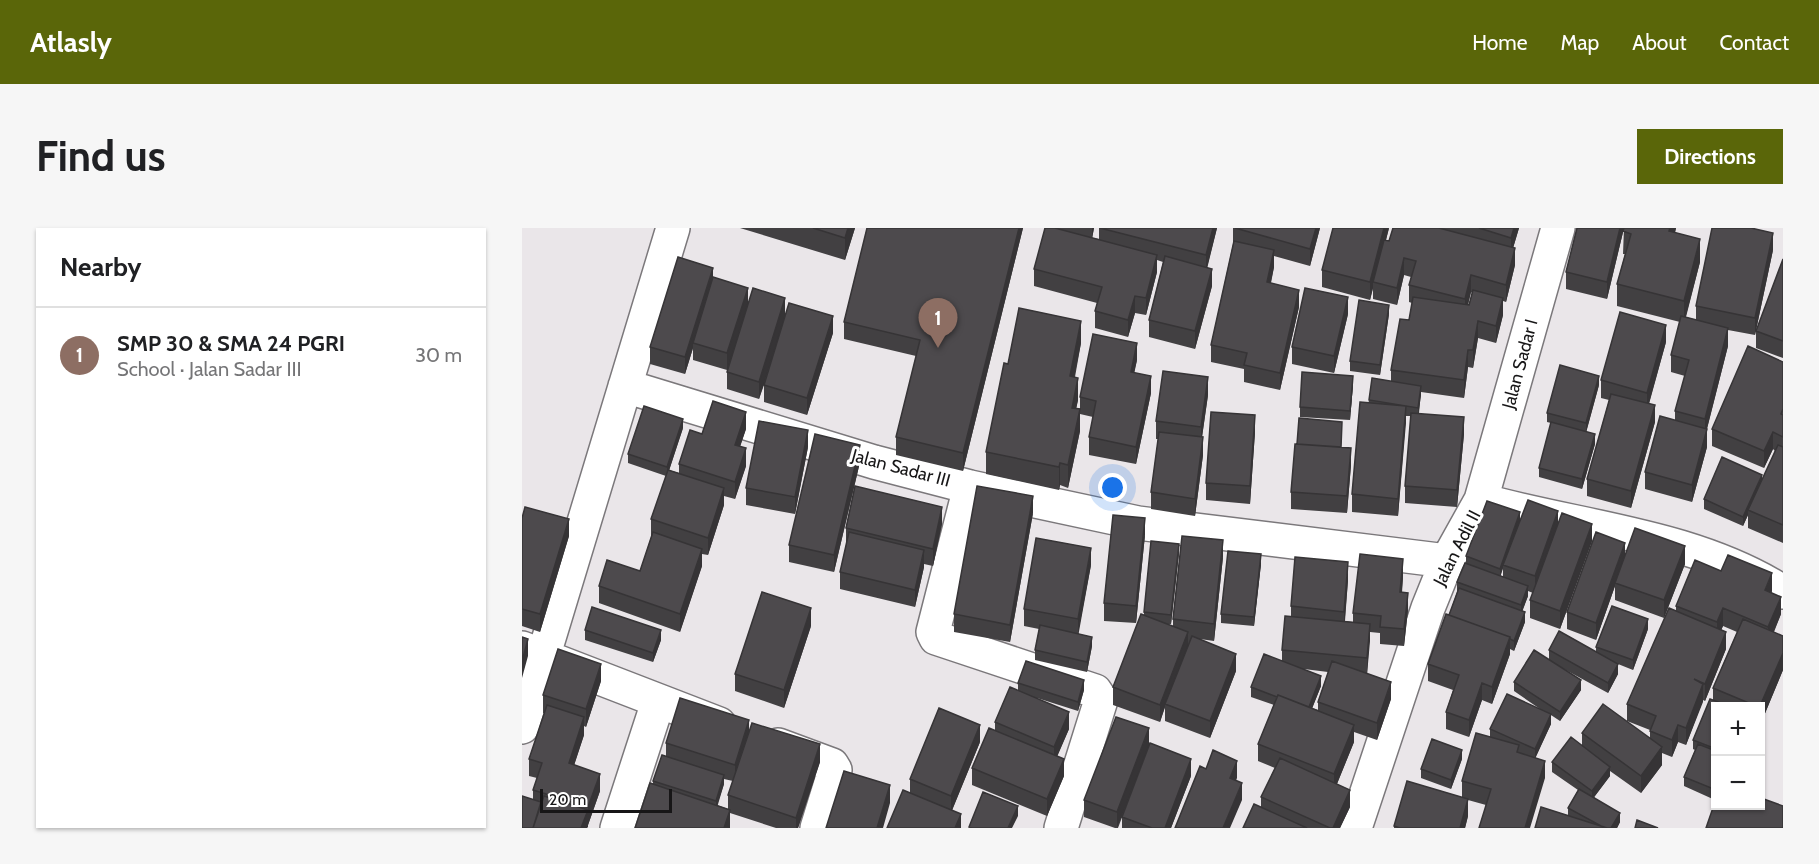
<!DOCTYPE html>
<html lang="en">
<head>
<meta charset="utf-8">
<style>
  :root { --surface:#fff; --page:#f6f6f6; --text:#202124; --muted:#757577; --line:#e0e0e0; --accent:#5a6609 }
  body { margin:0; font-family:Cabin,sans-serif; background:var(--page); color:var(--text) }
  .controls { position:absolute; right:18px; bottom:18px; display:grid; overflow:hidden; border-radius:0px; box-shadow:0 2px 4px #0004 }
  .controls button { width:54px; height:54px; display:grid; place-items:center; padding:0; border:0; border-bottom:2px solid var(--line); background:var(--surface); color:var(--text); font:30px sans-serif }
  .scale { position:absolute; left:18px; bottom:15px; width:132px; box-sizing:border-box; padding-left:6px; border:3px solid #171617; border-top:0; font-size:16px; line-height:21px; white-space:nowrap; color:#171617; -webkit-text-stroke:4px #fff; paint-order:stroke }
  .you { position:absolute; left:591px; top:260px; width:21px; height:21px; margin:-15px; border:4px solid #fff; border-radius:50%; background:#1a73e8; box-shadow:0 0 0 9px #1a73e833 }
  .badge { display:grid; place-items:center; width:39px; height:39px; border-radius:50%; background:var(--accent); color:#fff; font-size:20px; font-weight:700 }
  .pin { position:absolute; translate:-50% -50px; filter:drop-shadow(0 2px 3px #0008) }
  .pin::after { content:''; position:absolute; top:32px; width:21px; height:18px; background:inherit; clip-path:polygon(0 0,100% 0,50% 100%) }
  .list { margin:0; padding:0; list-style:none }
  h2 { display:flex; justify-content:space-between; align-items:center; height:78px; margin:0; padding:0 24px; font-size:26px }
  h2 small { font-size:20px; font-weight:400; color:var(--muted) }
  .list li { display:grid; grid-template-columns:39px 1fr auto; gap:18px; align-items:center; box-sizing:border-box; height:96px; padding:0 24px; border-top:2px solid var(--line) }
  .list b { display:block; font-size:22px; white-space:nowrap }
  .list p { margin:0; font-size:20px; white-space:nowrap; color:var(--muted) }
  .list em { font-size:20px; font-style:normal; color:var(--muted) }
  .map { position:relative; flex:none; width:1261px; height:600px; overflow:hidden; border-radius:0px }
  header { display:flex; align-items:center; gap:36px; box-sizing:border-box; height:84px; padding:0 30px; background:var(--accent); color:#fff }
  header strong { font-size:28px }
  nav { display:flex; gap:33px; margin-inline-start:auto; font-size:21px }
  .intro { display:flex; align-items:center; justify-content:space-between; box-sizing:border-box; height:144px; padding:0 36px }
  h1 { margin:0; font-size:42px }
  .button { padding:15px 27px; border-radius:0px; background:var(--accent); color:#fff; font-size:21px; font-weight:700 }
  main { display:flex; gap:36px; padding:0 36px }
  aside { flex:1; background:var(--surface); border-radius:0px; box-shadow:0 2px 4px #0004 }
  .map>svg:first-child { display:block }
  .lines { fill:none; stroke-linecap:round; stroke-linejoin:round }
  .minor-casing { stroke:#7b787b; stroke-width:36 }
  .minor { stroke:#fff; stroke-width:33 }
  .wall { fill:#424042; fill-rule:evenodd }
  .shaded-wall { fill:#363436 }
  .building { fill:#4d4a4d; stroke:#363436; stroke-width:1.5 }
  .labels { text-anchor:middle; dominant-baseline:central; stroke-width:6; stroke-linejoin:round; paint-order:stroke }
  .street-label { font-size:18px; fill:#171617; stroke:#fff }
</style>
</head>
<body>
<header>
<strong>Atlasly</strong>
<nav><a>Home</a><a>Map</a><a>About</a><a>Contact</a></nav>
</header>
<div class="intro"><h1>Find us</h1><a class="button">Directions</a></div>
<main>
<aside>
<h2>Nearby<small></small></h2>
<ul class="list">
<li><span class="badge" style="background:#8d6e63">1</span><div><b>SMP 30 &amp; SMA 24 PGRI</b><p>School · Jalan Sadar III</p></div><em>30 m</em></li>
</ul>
</aside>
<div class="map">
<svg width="1261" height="600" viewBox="0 0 1261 600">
  <rect width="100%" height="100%" fill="#eae6e9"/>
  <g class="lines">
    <defs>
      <path id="minor" d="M103 158 352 234 448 259 616 295 925 333
        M448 259 411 404 414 410 573 463 579 472 539 600
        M959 272C1059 300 1171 307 1261 364
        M0 420 197 496
        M0 499 151 0
        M256 517 310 537 313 542 295 600
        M95 600 136 474
        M833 600 906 380 925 333 959 272 1036 0"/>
    </defs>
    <use href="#minor" class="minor-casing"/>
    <use href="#minor" class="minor"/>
  </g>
  <path class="wall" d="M218 0H333L323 32Z
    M345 0H501L441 243 374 227V209L394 128 322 111V94Z
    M523 0H572L570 10 577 11V0H695L685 39 690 58 673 121 627 109V92L641 34 635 32V44L624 87 613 85 606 109 573 100V83L575 75 512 58V41Z
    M711 0H798L788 38 752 28V39L749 55 777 79 758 162 722 154V141L689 134V117L711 16Z
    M867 0 864 12 867 13 871 0H997L991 20 993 37 984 74 981 73V87L974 115 956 110 951 140 946 139 942 170 899 164 897 185 942 206 935 279 883 275V258L889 188H884L876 288 830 284V266L847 172 869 153V142L887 92 890 75 887 74V57L889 49 882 47 875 77 851 71V60L848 72 800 59V42ZM949 64 950 65 947 77H946Z
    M1102 0H1154L1153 5 1178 34 1164 89 1174 92V78L1251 22 1233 107 1206 102V118L1185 201V219L1170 274 1123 261V244L1153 192V183L1163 148 1149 144V127L1158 94 1095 78V56L1103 26H1101Z
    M1102 0 1085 71 1044 61V44Z
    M1261 31V130L1234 120V103Z
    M191 51 226 76 263 88 311 105 285 187 242 174V157L237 171 205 161V142L171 132V120L163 146 128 136V119Z
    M826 86 812 145 770 136V119Z
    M867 86 858 147 828 143V133Z
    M1144 114 1127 176 1133 194 1109 280 1065 268V251L1087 172 1079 170V152Z
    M559 115 553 149 556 172 554 180 558 181V169L615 132 612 144 629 165 614 236 567 227V209L571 189 558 186V203L546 260 538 257 537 262 464 246V224L486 136Z
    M1261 134V315L1226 300V287L1221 298 1182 281V271L1240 253 1253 223 1251 221 1242 240 1190 218V201Z
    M831 157 828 192 778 189V179Z
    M1077 157 1064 204 1073 216 1060 261 1017 249V240L1029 195 1025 194V185Z
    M686 167 680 209 681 227 673 288 629 281V264L636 211H634V193Z
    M161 200 147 242 157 245V236L180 206 224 201 218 218 224 238 213 271 202 268V277L186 327 180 326V338L158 404 77 375V358L118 343 129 309V291L144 248 106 235V226Z
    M820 203 819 219 829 237 825 285 769 281V264L775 216Z
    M733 204 728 276 684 272V255Z
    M286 219 273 286 224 277V260Z
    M338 234 312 344 267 334V317Z
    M511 285 488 414 432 404V386Z
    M0 290 47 308 18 404 0 398Z
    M998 291 1036 295 1070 313 1038 401 1008 390V372L1011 365 1006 363V368L1000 383 1003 394 992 423 988 421V426L970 476 960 472 947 509 924 501V484L931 462 906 453V436L927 387 935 364V354L944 336V328ZM981 340V349L978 348Z
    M420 296 411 338 402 336V339L393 379 318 361V344L324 317V300Z
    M623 307 614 395 582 393V375Z
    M657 325 649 396H644L651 398V391L701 329 692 413 678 411 714 443 688 510 643 493V479L638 494 591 477V459L622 387V384Z
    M1103 328 1163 336 1142 390 1093 372V358L1074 412 1045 401V384Z
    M739 336 732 398 699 395V386Z
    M569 337 556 405 570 418 565 444 513 432V422L517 401 502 398V381Z
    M1199 343 1250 363 1249 365 1259 386 1252 404 1261 408V442L1239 495V478H1194V578L1193 572 1162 558V549L1173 522 1171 521V512L1191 472V460L1215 404 1201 398 1199 402 1204 421 1183 473 1181 472 1164 517 1156 514 1150 529 1140 525V537L1119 565 1088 543V548L1072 569 1098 594 1095 600H1013L1046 588V580L1056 562 1030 544V534L1060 518V505L1128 510V502L1105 493V476L1154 383V378Z
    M881 349 880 365 886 382 882 418 858 416V405L848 404 845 445 869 471 855 512 832 504V514L815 556 828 579 818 600H721L739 580V569L753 540 736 533V516L752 477 729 469V459L760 433V422L769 388V378L826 352 823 393 831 394V385ZM782 441 806 444 796 474V482L790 480 799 458Z
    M289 398 262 480 213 463V446Z
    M1126 401 1111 442 1096 436V446L1086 465 1029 434 1059 462 1038 493 1029 487V496L1013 530 1023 550 964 577 946 572V588L943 600H872V598L940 569V553L968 509V501L1021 483 992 463V454L1027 432V422L1074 424V419Z
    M63 402 139 412 131 434 63 412Z
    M79 453 64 499 62 498V507L52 537 78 563 66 597 11 572V562L15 550 7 548V531L23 485H21V467Z
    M496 455 562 462 556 483 515 470 547 501 535 528 542 548 525 588 450 557V540L473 502V494L496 462Z
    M227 503 298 534 276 600H254L208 585V600H113L131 556V553L144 528V515ZM202 551 211 553 206 567V581L195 577 202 556Z
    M458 514 430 582 439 600 388 565V551Z
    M627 518 596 600H593L562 589V572Z
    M940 531 929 561 899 550V541Z
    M669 548 649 600H600V589Z"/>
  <path class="shaded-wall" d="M326 0H333L323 32V10Z
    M497 0H501L441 243V225Z
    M570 0H572L570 11Z
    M691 0H695L684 45V27Z
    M794 0H798L788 38V21Z
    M862 0H867L853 54H851V60L848 72V54Z
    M992 0H997L989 27V10Z
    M1098 0H1102L1085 71V54Z
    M1148 0H1154L1147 26V3Z
    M1251 5V22L1233 107V90Z
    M1178 11V34L1162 95V73Z
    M993 20V37L984 74V57Z
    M752 22V39L745 72V54Z
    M635 27V44L624 87V70Z
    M882 30V47L875 77V60Z
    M191 40V57L171 115V120L163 146V129Z
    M690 41V58L673 121V103Z
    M949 47V64L943 88V71Z
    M226 60V77L205 143V125Z
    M777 62V79L758 162V145Z
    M613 68V85L606 109V92Z
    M826 69V86L812 145V128Z
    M263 70V88L237 171V154Z
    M981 70V87L974 115V98Z
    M867 77V86L858 147V137Z
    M311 88V105L285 187V170Z
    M559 93V115L548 170V148Z
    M956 93V110L951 140V122Z
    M1144 97V114L1125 182V165Z
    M1206 100V118L1183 208V191Z
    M615 115V132L609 161V144Z
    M946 122V139L942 170V152Z
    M629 148V165L614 236V219Z
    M831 148V157L828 192V183Z
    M1077 148V157L1064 205V195Z
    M686 149V167L679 216V199Z
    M556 150V172L550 202V180Z
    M899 158V167L896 189V180Z
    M1133 177V194L1109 280V263Z
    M884 178V195L876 288V271Z
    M558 181V203L546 260V237Z
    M224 184V201L213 234V217Z
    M733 187V204L728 276V258Z
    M942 189V206L935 279V262Z
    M161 191V200L145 249V239Z
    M1185 201V219L1170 274V257Z
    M286 202V219L273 286V269Z
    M1251 204V221L1242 240V223Z
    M1073 206V216L1060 261V251Z
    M681 209V227L673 288V271Z
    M338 217V234L312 344V327Z
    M224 220V238L213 271V254Z
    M829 220V237L825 285V268Z
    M538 235V257L537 262V239Z
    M1240 247V257L1226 282V287L1221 298V289Z
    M202 260V277L186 327V310Z
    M511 268V285L488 414V397Z
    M420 279V296L411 338V321Z
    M1036 283V300L1013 366V348Z
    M998 284V294L981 337V340L978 350V341Z
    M623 290V307L614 395V378Z
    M47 291V308L18 404V386Z
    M1070 296V313L1038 401V383Z
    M701 312V329L692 413V396Z
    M1103 315V333L1093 355V358L1074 412V395Z
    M657 316V325L649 396V387Z
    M1163 318V336L1142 390V372Z
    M569 320V337L556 409V391Z
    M180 321V338L158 404V386Z
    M402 322V339L393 379V362Z
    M739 326V336L732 398V389Z
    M881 331V349L878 382V364Z
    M826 334V352L822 401V384Z
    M1250 345V363L1243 379V362Z
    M1006 358V368L999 387V377Z
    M886 365V382L882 418V401Z
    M1259 369V386L1246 417V399Z
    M289 380V398L262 480V462Z
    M1201 380V398L1195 412V394Z
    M1003 384V394L992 423V413Z
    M1126 391V401L1111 442V432Z
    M848 396V413L845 447V430Z
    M139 402V412L131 434V425Z
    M666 404V421L643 476V479L638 494V477Z
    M1204 404V421L1183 473V456Z
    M570 409V418L565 444V434Z
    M988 409V426L970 476V459Z
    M6 411V428L0 450V433Z
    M1261 425V442L1239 495 1238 478Z
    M714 426V443L688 510V493Z
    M79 436V453L64 499V481Z
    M1096 436V446L1086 465V455Z
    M799 448V458L786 491V481Z
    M562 452V462L556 483V474Z
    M1059 452V462L1038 493V484Z
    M869 454V471L855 512V495Z
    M960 455V472L947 509V492Z
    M1181 456V474L1164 517V500Z
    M547 484V501L532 536V519Z
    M1029 486V496L1013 531V521Z
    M62 489V507L47 553V535Z
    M227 492V510L213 554V537Z
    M458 497V514L429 585V568Z
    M832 497V514L812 563V546Z
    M1156 497V514L1150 529V512Z
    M627 500V518L595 600V584Z
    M298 516V534L276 600H274V590Z
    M1140 519V537L1119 565V548Z
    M940 522V531L929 561V552Z
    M542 531V548L525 588V571Z
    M669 531V548L649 600H643Z
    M715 533V550L708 567V550Z
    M1023 533V550L1008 600H1003Z
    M1088 539V548L1070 572V563Z
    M78 546V563L66 597V579Z
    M202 547V556L194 583V573Z
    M720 555V572L708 600H701Z
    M368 557V575L361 600H355Z
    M828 562V579L818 600H811Z
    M946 571V588L943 600H938Z
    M496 578V588L490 600H486Z
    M66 582V599L65 600H59Z
    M208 582V600H202Z
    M1098 585V594L1095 600H1089Z
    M439 586V600H433Z"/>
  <path class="building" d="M291 0H326L323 10Z
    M345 0H497L441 225 374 209 398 112 322 94Z
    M523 0H533L635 27 624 70 613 68 606 92 573 83 580 59 512 41Z
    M578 0H691L684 27Z
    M713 0H794L788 21Z
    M811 0H862L848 54 800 42Z
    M871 0H917L993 20 984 57 949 47 943 71 887 57 894 33 882 30 875 60 851 54 862 12 867 13Z
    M957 0H992L989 10Z
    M1055 0H1098L1085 54 1044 44Z
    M1102 0H1148L1147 3 1178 11 1162 73 1095 56 1109 6 1101 3Z
    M1190 0H1229L1251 5 1233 90 1174 78Z
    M712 13 752 22 745 54 777 62 758 145 722 137 725 125 689 117Z
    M643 28 690 41 673 103 627 92Z
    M156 29 191 40 163 129 128 119Z
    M1261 31V113L1234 103Z
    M191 49 226 60 205 125 171 115Z
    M231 60 263 70 237 154 205 144Z
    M783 60 826 69 812 128 770 119Z
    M951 62 981 70 974 98 956 93 951 122H946L942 152 869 142 878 91 887 92 891 69 947 77Z
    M837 72 867 77 858 137 828 133Z
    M267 75 311 88 285 170 242 157Z
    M497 80 559 93 548 148 556 150 550 180 558 181 546 237 538 235 537 239 464 224 482 135 486 136Z
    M1098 84 1144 97 1125 165 1079 152Z
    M1159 88 1206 100 1183 191 1153 183 1167 132 1149 127Z
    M571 106 615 115 609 144 629 148 614 219 567 209 574 173 558 169Z
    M1226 118 1261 134V181L1259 186 1261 187V209L1251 204 1242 223 1190 201Z
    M1038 137 1077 148 1064 195 1025 185Z
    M641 143 686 149 679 199 634 193Z
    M780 144 831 148 828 183 778 179Z
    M850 150 899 158 896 180 847 172Z
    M1089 166 1133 177 1109 263 1065 251Z
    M191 173 224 184 213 217 224 220 213 254 157 236 168 202 180 206Z
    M838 174 884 178 876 271 830 266Z
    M122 178 161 191 145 239 106 226Z
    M689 184 733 187 728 258 684 255Z
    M889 185 942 189 935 262 883 258Z
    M1138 188 1185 201 1170 257 1123 244Z
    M777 190 820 194 819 219 775 216Z
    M237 193 286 202 273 269 224 260Z
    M1029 194 1073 206 1060 251 1017 240Z
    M637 204 681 209 673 271 629 264Z
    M293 206 338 217 312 327 267 317Z
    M773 216 829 220 825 268 769 264Z
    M1256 217 1261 219V297L1226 282Z
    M1200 229 1240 247 1221 289 1182 271Z
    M146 242 202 260 186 310 129 291Z
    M333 258 420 279 411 321 324 300Z
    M455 258 511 268 488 397 432 386Z
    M1006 272 1036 283 1013 348 981 337Z
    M965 273 998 284 978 341 944 328Z
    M3 279 47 291 18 386 0 381V290Z
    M1040 285 1070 296 1038 383 1008 372Z
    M591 287 623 290 614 378 582 375Z
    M1113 300 1163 318 1142 372 1093 355Z
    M131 304 180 321 158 386 77 358 85 332 118 343Z
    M327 304 402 322 393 362 318 344Z
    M1074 304 1103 315 1074 395 1045 384Z
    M660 308 701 312 692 396 651 391Z
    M514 310 569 320 556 391 502 381Z
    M629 313 657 316 649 387 622 384Z
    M706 323 739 326 732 389 699 386Z
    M838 326 881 331 878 364 886 365 882 401 858 399 859 388 831 385Z
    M1206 327 1250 345 1243 362 1259 369 1246 399 1201 380 1195 394 1154 378 1173 332 1199 343Z
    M773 329 826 334 822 384 769 378Z
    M943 335 1006 358 999 377 935 354Z
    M937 360 1003 384 992 413 988 411V409L927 387Z
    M240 364 289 380 262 462 213 446Z
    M1090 378 1126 391 1111 432 1074 419Z
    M70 379 139 402 131 425 63 402Z
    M1147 380 1204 404 1183 456 1172 451 1181 456 1164 500 1156 497 1150 512 1128 503 1134 488 1105 476Z
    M619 386 666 404 638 477 591 459Z
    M924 386 988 409 970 459 960 455 947 492 924 484 937 447 906 436Z
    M763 388 848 396 845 430 760 422Z
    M1221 391 1261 408V425L1238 478H1234L1191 460Z
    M518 397 570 409 565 434 513 422Z
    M1037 403 1096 436 1086 455 1027 422Z
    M670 408 714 426 688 493 643 476Z
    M0 409 6 411 0 433Z
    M36 421 79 436 64 481 21 467Z
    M1012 422 1059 452 1038 484 992 454Z
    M742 426 799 448 787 479 756 467 755 469 729 459Z
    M504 433 562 452 556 474 496 455Z
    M810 433 869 454 855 495 796 474Z
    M488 459 547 484 532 519 473 494Z
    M985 466 1029 486 1013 521 968 501Z
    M756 467 832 497 812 546 736 516Z
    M158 470 227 492 213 537 144 515Z
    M1188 471 1207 478H1194V521L1171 512Z
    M1081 476 1140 519 1119 548 1060 505Z
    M25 477 62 489 47 535 78 546 66 579 11 562 20 535 7 531Z
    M417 480 458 497 429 568 388 551Z
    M594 489 627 500 595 584 562 572Z
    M230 495 298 516 274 590 206 567Z
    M467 500 542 531 525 571 450 540Z
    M954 505 997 517 995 524 1023 533 1003 600H957L969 561 940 553Z
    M1049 509 1088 539 1070 563 1030 534Z
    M910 511 940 522 929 552 899 541Z
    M628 515 669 531 643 600H630L600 589Z
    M1176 516 1194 523V562L1162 549Z
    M691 522 715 533 708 550 720 555 701 600H653L678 538 684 541Z
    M140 527 202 547 194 573 131 553Z
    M758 530 828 562 811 600H808L739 569Z
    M322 543 368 557 355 600H304Z
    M885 553 946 571 938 600H878L872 598Z
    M128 555 208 582 202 600H113Z
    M1057 561 1098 585 1089 600H1085L1079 598 1046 580Z
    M381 562 439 586 433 600H365Z
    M461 564 496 578 486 600H450L447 599Z
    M0 568 19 574 11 600H0Z
    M22 568 66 582 59 600H11Z
    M1239 570 1261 578V600H1184L1194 571V578H1239Z
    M732 576 785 600H721Z
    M1019 579 1085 600H1013Z
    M1115 592 1136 600H1113Z"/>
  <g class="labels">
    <g class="street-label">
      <text transform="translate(998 136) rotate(-75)">Jalan Sadar I</text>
      <text transform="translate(379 240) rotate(15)">Jalan Sadar III</text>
      <text transform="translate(935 320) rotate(-63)">Jalan Adil II</text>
    </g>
  </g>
</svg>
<div class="controls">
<button>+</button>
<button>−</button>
</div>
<div class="scale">20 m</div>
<div class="you"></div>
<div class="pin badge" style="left:416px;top:120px;background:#8d6e63">1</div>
</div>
</main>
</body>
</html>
